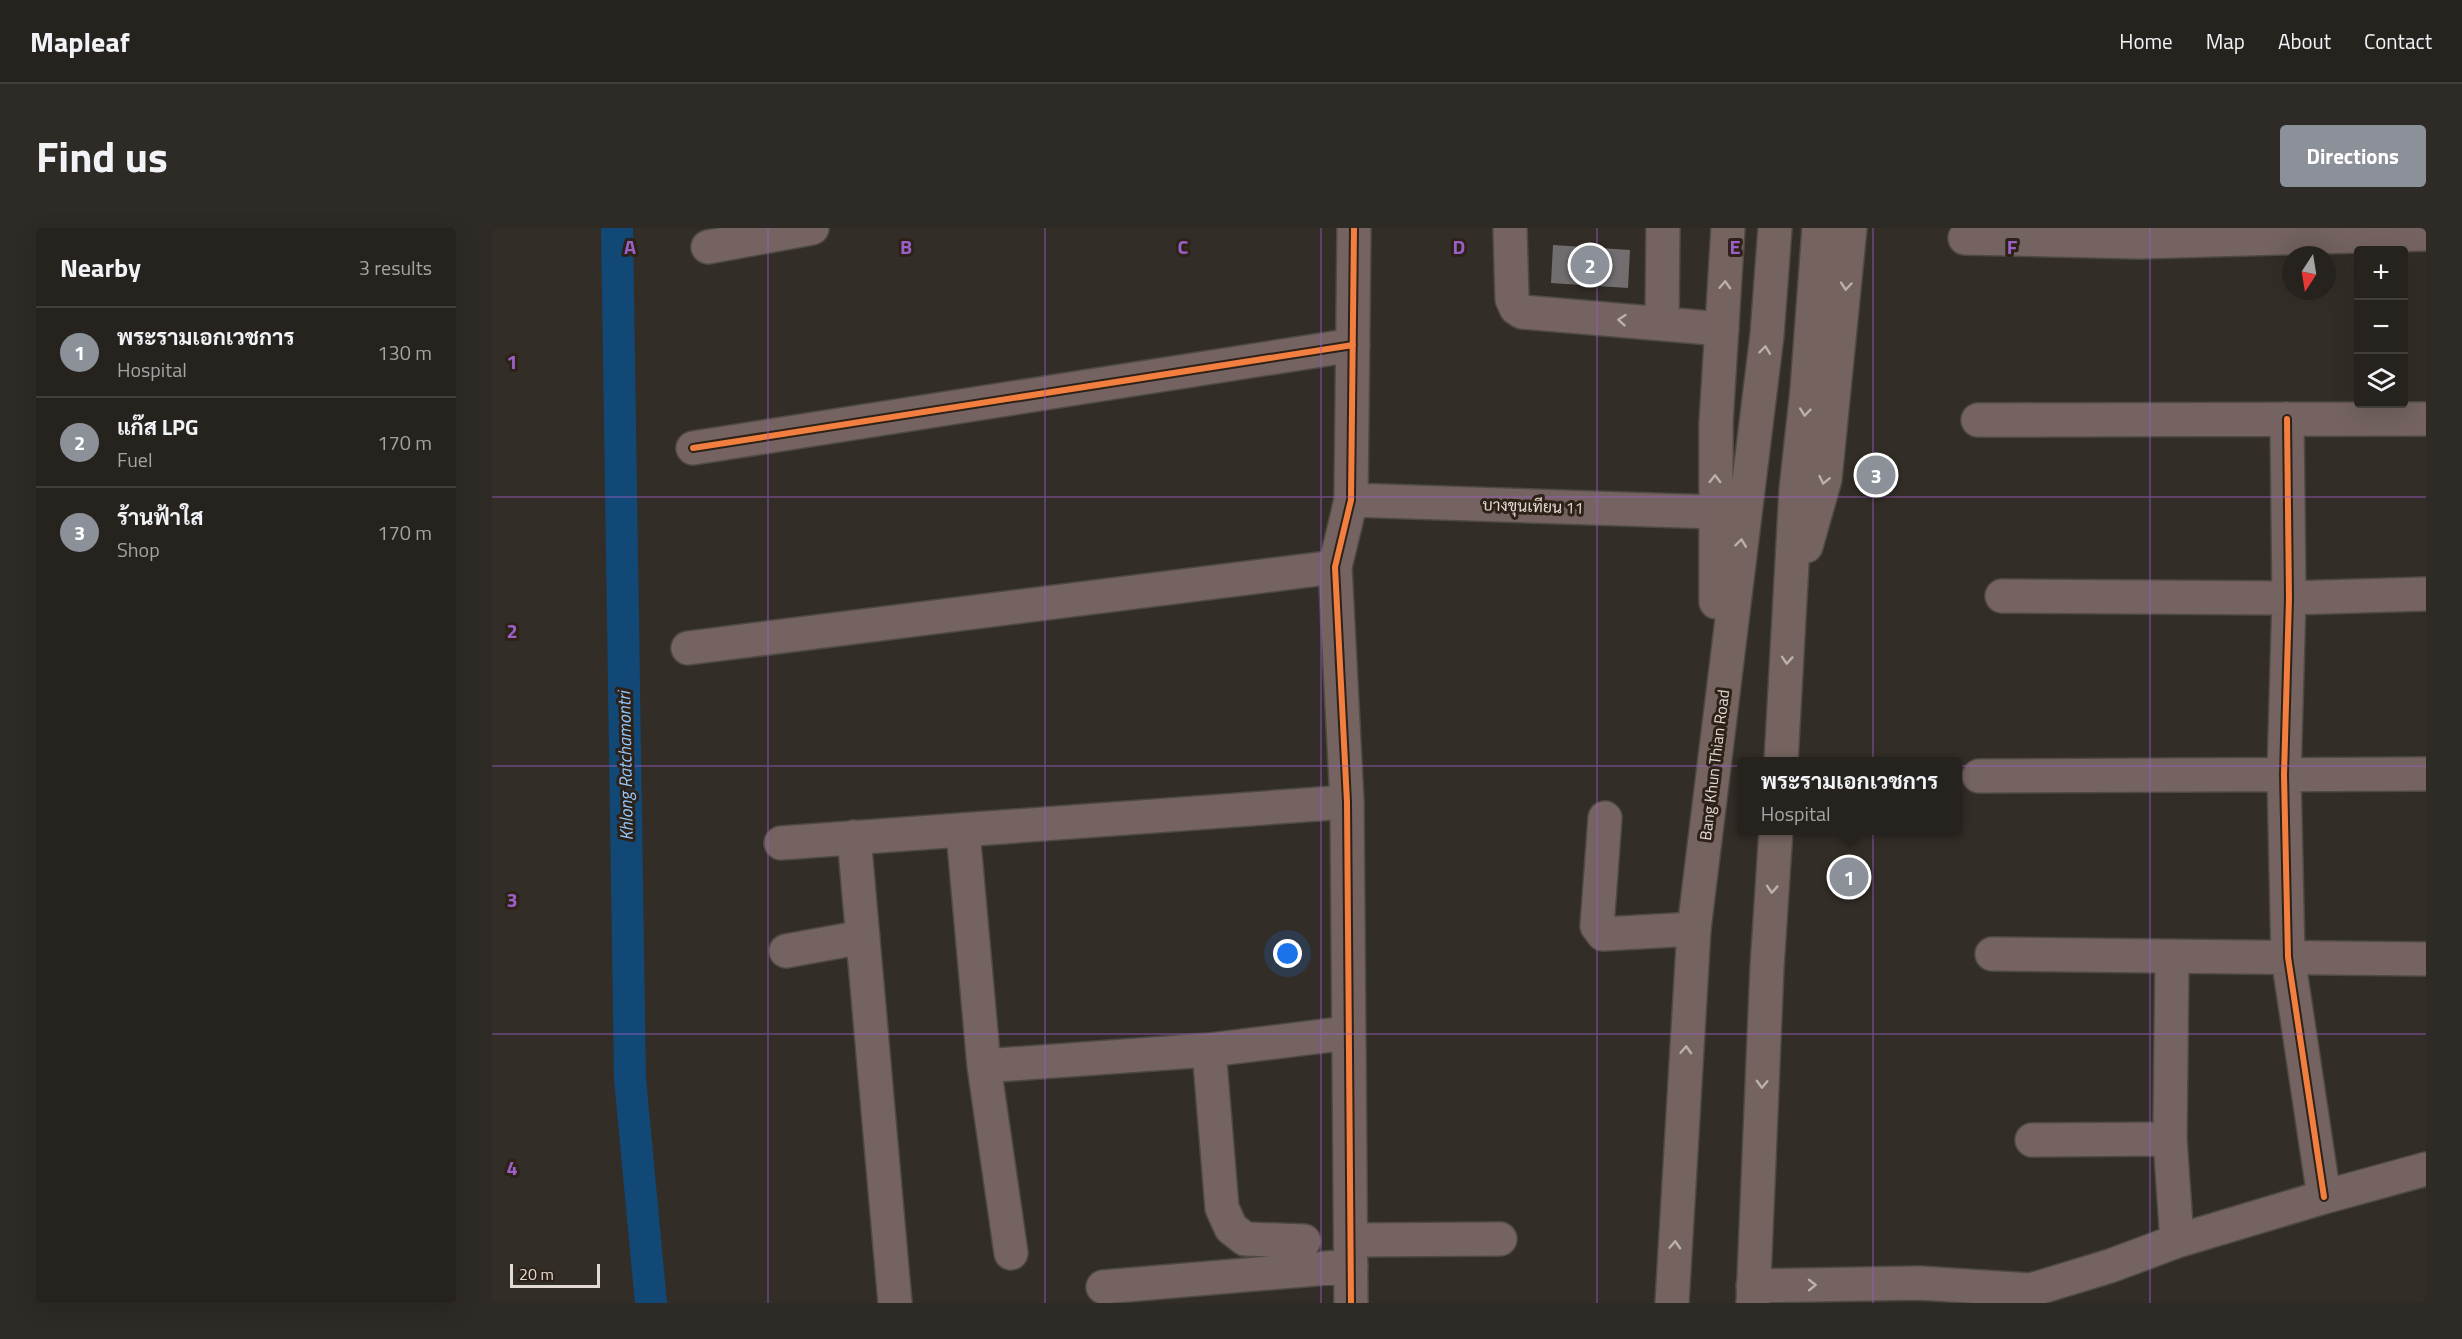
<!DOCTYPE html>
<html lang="en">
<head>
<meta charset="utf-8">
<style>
  :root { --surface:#26221d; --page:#2e2a26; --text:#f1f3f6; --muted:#a4a4a4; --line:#423f3b; --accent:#8c9099 }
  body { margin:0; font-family:"Titillium Web",Sarabun,sans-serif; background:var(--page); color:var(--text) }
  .controls { position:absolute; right:18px; top:18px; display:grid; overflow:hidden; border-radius:6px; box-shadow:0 6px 24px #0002 }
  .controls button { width:54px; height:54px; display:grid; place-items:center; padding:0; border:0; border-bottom:2px solid var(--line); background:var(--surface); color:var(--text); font:30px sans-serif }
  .compass { position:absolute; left:1790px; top:18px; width:54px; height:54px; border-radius:50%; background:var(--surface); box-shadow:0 6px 24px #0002; rotate:192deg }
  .scale { position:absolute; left:18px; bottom:15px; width:90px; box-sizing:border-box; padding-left:6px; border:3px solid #e2dad3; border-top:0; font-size:16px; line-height:21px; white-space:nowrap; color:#e2dad3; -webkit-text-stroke:4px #2e2218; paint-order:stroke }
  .you { position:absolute; left:796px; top:726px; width:21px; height:21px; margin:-15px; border:4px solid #fff; border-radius:50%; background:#1a73e8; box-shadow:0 0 0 9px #1a73e833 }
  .badge { display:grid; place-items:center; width:39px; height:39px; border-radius:50%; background:var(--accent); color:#fff; font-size:20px; font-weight:700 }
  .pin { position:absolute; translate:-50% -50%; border:3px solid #fff; box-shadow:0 2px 6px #0006 }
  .popup { position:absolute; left:1245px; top:529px; width:225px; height:78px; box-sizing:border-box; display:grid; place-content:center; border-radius:6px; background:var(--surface); filter:drop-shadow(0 2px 4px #0005); font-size:20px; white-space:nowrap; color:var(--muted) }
  .popup b { font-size:22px; color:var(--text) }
  .popup::after { content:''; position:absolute; left:50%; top:100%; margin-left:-12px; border:12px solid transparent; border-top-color:var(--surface) }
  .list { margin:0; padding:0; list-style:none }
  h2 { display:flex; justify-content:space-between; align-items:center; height:78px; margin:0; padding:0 24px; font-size:26px }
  h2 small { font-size:20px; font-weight:400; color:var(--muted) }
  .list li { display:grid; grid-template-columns:39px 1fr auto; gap:18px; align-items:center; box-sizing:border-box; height:90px; padding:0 24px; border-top:2px solid var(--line) }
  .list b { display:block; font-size:22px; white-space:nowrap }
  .list p { margin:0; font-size:20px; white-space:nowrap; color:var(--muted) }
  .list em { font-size:20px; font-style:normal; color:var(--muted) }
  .icon { flex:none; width:33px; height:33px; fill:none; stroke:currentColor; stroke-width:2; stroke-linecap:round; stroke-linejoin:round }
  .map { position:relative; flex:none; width:1934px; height:1075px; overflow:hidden; border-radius:6px }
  header { display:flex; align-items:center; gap:36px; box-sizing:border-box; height:84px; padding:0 30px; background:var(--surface); border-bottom:2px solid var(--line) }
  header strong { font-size:28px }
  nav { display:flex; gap:33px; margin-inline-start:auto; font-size:21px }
  .intro { display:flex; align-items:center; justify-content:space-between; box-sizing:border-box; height:144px; padding:0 36px }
  h1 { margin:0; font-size:42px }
  .button { padding:15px 27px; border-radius:6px; background:var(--accent); color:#fff; font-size:21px; font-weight:700 }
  main { display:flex; gap:36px; padding:0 36px }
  aside { flex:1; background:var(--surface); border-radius:6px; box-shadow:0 6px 24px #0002 }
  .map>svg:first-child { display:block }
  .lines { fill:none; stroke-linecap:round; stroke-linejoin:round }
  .canal { stroke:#114875; stroke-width:32 }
  .building { fill:#726e6f }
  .minor-casing { stroke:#4e4943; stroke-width:36 }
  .major-casing { stroke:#4e4943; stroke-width:36 }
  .minor { stroke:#746360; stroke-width:33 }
  .major { stroke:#74635f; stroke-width:33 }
  .cycleway-casing { stroke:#2e2218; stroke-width:10 }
  .cycleway { stroke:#f27e40; stroke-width:6 }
  .oneway { stroke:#bcb0aa }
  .oneway2 { stroke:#bcb0ab }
  .grid { fill:none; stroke:#9a60c5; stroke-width:1.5; stroke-opacity:0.55 }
  .labels { text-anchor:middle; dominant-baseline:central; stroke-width:6; stroke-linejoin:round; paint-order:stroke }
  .street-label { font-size:16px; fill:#e2dad3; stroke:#2e2218 }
  .water-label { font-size:18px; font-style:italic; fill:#92c8fe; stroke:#2e2218 }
  .grid-label { font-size:20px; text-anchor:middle; font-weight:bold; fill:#9a60c5; stroke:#2e2218; stroke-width:6; stroke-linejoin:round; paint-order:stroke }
</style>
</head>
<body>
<header>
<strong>Mapleaf</strong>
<nav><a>Home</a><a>Map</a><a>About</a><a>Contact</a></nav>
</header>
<div class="intro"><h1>Find us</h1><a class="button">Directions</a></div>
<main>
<aside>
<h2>Nearby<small>3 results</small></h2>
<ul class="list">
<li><span class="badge">1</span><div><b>พระรามเอกเวชการ</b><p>Hospital</p></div><em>130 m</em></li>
<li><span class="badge">2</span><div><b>แก๊ส LPG</b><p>Fuel</p></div><em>170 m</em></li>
<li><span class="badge">3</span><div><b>ร้านฟ้าใส</b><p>Shop</p></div><em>170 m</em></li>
</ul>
</aside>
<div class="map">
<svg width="1934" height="1075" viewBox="0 0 1934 1075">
  <rect width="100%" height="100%" fill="#332d27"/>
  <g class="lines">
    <path class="canal" d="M125 0 138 851 159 1075"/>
  </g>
  <path class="building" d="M1061 17 1138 22 1136 60 1059 55Z"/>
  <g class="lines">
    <defs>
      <path id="minor" d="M1018 0 1020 71 1024 80 1030 84 1230 101
        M1473 10 1648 14 1934 6
        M216 19 320 0
        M1170 95 1171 0
        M1795 191 1797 370 1792 547 1796 729 1832 969
        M1486 192 1934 191
        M201 220 861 117
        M859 272 1223 284
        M1510 368 1797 370 1934 366
        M196 420 843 339
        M1487 548 1934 546
        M1113 590 1105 698 1111 706 1202 701
        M471 604 492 838 519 1025
        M362 609 403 1075
        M289 615 855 574
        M294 723 371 709
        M1500 726 1934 731
        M1680 729 1678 911 1685 1013
        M717 822 730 980 739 1000 753 1011 812 1013
        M492 838 717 822 856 805
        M1540 912 1678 911
        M859 1012 1008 1011
        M1261 1058 1427 1055 1539 1062
        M611 1059 859 1038
        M859 1075 855 574 843 339 859 272 862 0
        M1519 1075 1539 1062 1618 1038 1685 1013 1832 969 1934 941"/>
      <path id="major" d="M1314 318 1333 251 1358 0
        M1224 374V195L1236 0
        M1289 534 1304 262 1315 162 1327 0
        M1180 1075 1202 701 1275 107 1283 0
        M1261 1075 1275 739 1284 602"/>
    </defs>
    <use href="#minor" class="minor-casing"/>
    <use href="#major" class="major-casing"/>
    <use href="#minor" class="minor"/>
    <use href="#major" class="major"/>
    <defs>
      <path id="cycleway" d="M1795 191 1797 370 1792 547 1796 729 1832 969
        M201 220 861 117
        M859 1075 855 574 843 339 859 272 862 0"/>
    </defs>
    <use href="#cycleway" class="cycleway-casing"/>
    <use href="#cycleway" class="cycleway"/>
  </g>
  <defs><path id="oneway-chevron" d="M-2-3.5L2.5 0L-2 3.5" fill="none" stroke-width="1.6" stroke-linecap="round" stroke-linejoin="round" transform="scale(1.5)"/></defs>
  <g class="oneway">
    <use href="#oneway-chevron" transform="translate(1233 57) rotate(-87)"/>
    <use href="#oneway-chevron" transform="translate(1354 58) rotate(95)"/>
    <use href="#oneway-chevron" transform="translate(1273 122) rotate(-83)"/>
    <use href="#oneway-chevron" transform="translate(1313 184) rotate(96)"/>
    <use href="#oneway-chevron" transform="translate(1223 251) rotate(-89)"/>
    <use href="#oneway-chevron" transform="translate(1332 252) rotate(102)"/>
    <use href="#oneway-chevron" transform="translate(1249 315) rotate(-83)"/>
    <use href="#oneway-chevron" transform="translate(1295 432) rotate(94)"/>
    <use href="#oneway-chevron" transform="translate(1280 661) rotate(94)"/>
    <use href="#oneway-chevron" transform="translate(1194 822) rotate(-87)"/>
    <use href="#oneway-chevron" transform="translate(1270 856) rotate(92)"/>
    <use href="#oneway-chevron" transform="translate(1183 1017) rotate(-87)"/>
  </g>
  <g class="oneway2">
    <use href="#oneway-chevron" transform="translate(1130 92) rotate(-175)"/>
    <use href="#oneway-chevron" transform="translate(1320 1057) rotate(-1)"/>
  </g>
  <path class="grid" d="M276 0V1075M553 0V1075M829 0V1075M1105 0V1075M1381 0V1075M1658 0V1075M0 269H1934M0 538H1934M0 806H1934"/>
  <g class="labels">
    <g class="street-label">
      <text transform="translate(1041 278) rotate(2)">บางขุนเทียน 11</text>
      <text transform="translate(1222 537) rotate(-83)">Bang Khun Thian Road</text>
    </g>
    <g class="water-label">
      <text transform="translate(133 538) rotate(-91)">Khlong Ratchamontri</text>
    </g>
  </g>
  <g class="grid-label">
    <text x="138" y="26">A</text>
    <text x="414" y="26">B</text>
    <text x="691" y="26">C</text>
    <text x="967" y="26">D</text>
    <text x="1243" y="26">E</text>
    <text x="1520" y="26">F</text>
    <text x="20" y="141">1</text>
    <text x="20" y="410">2</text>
    <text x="20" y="679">3</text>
    <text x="20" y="947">4</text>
  </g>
</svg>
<div class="controls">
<button>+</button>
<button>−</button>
<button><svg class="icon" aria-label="layers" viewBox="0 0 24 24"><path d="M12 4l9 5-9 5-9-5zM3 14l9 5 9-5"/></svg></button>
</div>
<svg class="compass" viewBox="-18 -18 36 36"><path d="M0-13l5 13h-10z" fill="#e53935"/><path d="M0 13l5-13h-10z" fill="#a4a4a4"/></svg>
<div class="scale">20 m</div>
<div class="you"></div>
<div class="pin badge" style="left:1357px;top:649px">1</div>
<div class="popup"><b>พระรามเอกเวชการ</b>Hospital</div>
<div class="pin badge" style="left:1098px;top:37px">2</div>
<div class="pin badge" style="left:1384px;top:247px">3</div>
</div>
</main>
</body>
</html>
